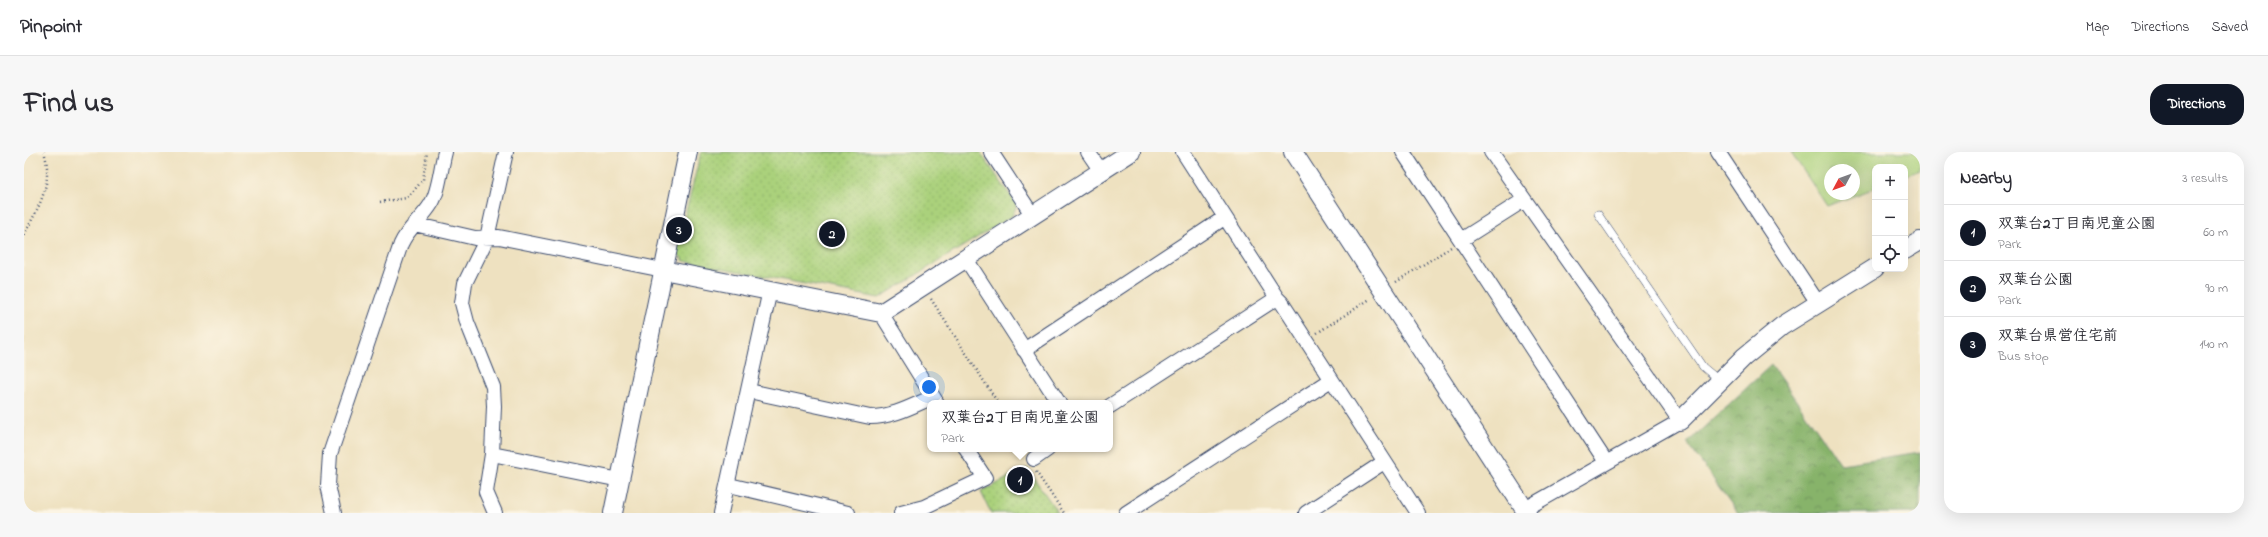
<!DOCTYPE html>
<html lang="en">
<head>
<meta charset="utf-8">
<style>
  :root { --surface:#fff; --page:#f7f7f7; --text:#2b2b33; --muted:#7c7c81; --line:#e1e1e2; --accent:#111827 }
  body { margin:0; font-family:"Indie Flower","Klee One",sans-serif; background:var(--page); color:var(--text) }
  .controls { position:absolute; right:12px; top:12px; display:grid; overflow:hidden; border-radius:8px; box-shadow:0 4px 16px #0002 }
  .controls button { width:36px; height:36px; display:grid; place-items:center; padding:0; border:0; border-bottom:1px solid var(--line); background:var(--surface); color:var(--text); font:20px sans-serif }
  .compass { position:absolute; left:1800px; top:12px; width:36px; height:36px; border-radius:50%; background:var(--surface); box-shadow:0 4px 16px #0002; rotate:229deg }
  .you { position:absolute; left:905px; top:235px; width:14px; height:14px; margin:-10px; border:3px solid #fff; border-radius:50%; background:#1a73e8; box-shadow:0 0 0 6px #1a73e833 }
  .badge { display:grid; place-items:center; width:26px; height:26px; border-radius:50%; background:var(--accent); color:#fff; font-size:13px; font-weight:700 }
  .pin { position:absolute; translate:-50% -50%; border:2px solid #fff; box-shadow:0 1px 4px #0006 }
  .popup { position:absolute; left:903px; top:248px; width:186px; height:52px; box-sizing:border-box; display:grid; place-content:center; border-radius:8px; background:var(--surface); filter:drop-shadow(0 1px 3px #0005); font-size:13px; white-space:nowrap; color:var(--muted) }
  .popup b { font-size:15px; color:var(--text) }
  .popup::after { content:''; position:absolute; left:50%; top:100%; margin-left:-8px; border:8px solid transparent; border-top-color:var(--surface) }
  .list { margin:0; padding:0; list-style:none }
  h2 { display:flex; justify-content:space-between; align-items:center; height:52px; margin:0; padding:0 16px; font-size:17px }
  h2 small { font-size:13px; font-weight:400; color:var(--muted) }
  .list li { display:grid; grid-template-columns:26px 1fr auto; gap:12px; align-items:center; box-sizing:border-box; height:56px; padding:0 16px; border-top:1px solid var(--line) }
  .list b { display:block; font-size:15px; white-space:nowrap }
  .list p { margin:0; font-size:13px; white-space:nowrap; color:var(--muted) }
  .list em { font-size:13px; font-style:normal; color:var(--muted) }
  .icon { flex:none; width:22px; height:22px; fill:none; stroke:currentColor; stroke-width:2; stroke-linecap:round; stroke-linejoin:round }
  .map { position:relative; flex:none; width:1896px; height:361px; overflow:hidden; border-radius:16px }
  header { display:flex; align-items:center; gap:24px; box-sizing:border-box; height:56px; padding:0 20px; background:var(--surface); border-bottom:1px solid var(--line) }
  header strong { font-size:19px }
  nav { display:flex; gap:22px; margin-inline-start:auto; font-size:14px }
  .intro { display:flex; align-items:center; justify-content:space-between; box-sizing:border-box; height:96px; padding:0 24px }
  h1 { margin:0; font-size:28px }
  .button { padding:10px 18px; border-radius:16px; background:var(--accent); color:#fff; font-size:14px; font-weight:700 }
  main { display:flex; gap:24px; padding:0 24px }
  aside { flex:1; background:var(--surface); border-radius:16px; box-shadow:0 4px 16px #0002 }
  .map>svg:first-child { display:block }
  .grass { fill:url(#grass-dots); stroke:#62806c }
  .forest { fill:url(#forest-crowns); stroke:#517164 }
  .garden { fill:#aad17b; stroke:#62806c; fill-rule:evenodd }
  .lines { fill:none; stroke-linecap:round; stroke-linejoin:round }
  .service-casing { stroke:#3b4a6d; stroke-width:8 }
  .minor-casing { stroke:#3b4a6d; stroke-width:16 }
  .tertiary-casing { stroke:#3b4a6d; stroke-width:20 }
  .path { stroke:#3b4a6d; stroke-width:2.5; stroke-dasharray:1 3; stroke-linecap:butt }
  .service { stroke:#fff; stroke-width:7 }
  .minor { stroke:#fff; stroke-width:14 }
  .tertiary { stroke:#fff; stroke-width:18 }
</style>
</head>
<body>
<header>
<strong>Pinpoint</strong>
<nav><a>Map</a><a>Directions</a><a>Saved</a></nav>
</header>
<div class="intro"><h1>Find us</h1><a class="button">Directions</a></div>
<main>
<div class="map">
<svg width="1896" height="361" viewBox="0 0 1896 361">
  <defs>
    <pattern id="grass-dots" width="8" height="8" patternUnits="userSpaceOnUse"><rect width="8" height="8" fill="#aad17b"/><path d="M2 2h.1M6 6h.1" fill="none" stroke="#92b46d" stroke-width="1.8" stroke-linecap="round"/></pattern>
    <pattern id="forest-crowns" width="20" height="18" patternUnits="userSpaceOnUse"><rect width="20" height="18" fill="#87b36b"/><path d="M2 6a3 3 0 1 1 6 0M12 15a3 3 0 1 1 6 0" fill="none" stroke="#6e925b"/></pattern>
  </defs>
  <rect width="100%" height="100%" fill="#fcf5e5"/>
  <filter id="ink" filterUnits="userSpaceOnUse"><feTurbulence type="fractalNoise" baseFrequency=".025" numOctaves="2"/><feDisplacementMap in="SourceGraphic" scale="8" xChannelSelector="R" yChannelSelector="G"/><feConvolveMatrix kernelMatrix="1 2 1 2 8 2 1 2 1" color-interpolation-filters="sRGB"/></filter>
  <filter id="wash" filterUnits="userSpaceOnUse"><feTurbulence type="fractalNoise" baseFrequency=".012" numOctaves="4" result="noise"/><feDisplacementMap in="SourceGraphic" scale="16" xChannelSelector="R" yChannelSelector="G"/><feGaussianBlur stdDeviation="0.9" result="paint"/><feColorMatrix in="noise" values="0 0 0 0 0 0 0 0 0 0 0 0 0 0 0 0 0 1.4 0 .05"/><feComposite in="paint" operator="in"/></filter>
  <g filter="url(#wash)">
    <rect width="100%" height="100%" fill="#eee1c0"/>
    <path class="grass" d="M677 0H956L993 53 988 64 855 146 660 109 652 99Z
      M1003 316 1034 361H967L957 340Z"/>
    <path class="forest" d="M1747 213 1817 312 1896 300V361H1714L1663 291Z"/>
    <path class="garden" d="M1767 0H1896V18L1881 24V15H1851V36L1803 54ZM1806 18H1830V42H1806Z"/>
  </g>
  <g filter="url(#ink)">
    <g class="lines">
      <defs>
        <path id="service" d="M1574 62 1679 215 1696 229"/>
        <path id="minor" d="M967 0 1009 64
          M1064 0 1077 19
          M1159 0 1253 146 1258 151 1394 361
          M1379 0 1582 310
          M1467 0 1656 269 1501 357
          M1694 0 1794 151
          M390 72 451 86 475 85 639 118
          M1437 88 1500 48
          M942 107 1035 251
          M857 161 913 251
          M1000 198 1200 66
          M725 239 846 265C869 265 888 254 909 245
          M1086 254 1253 146
          M468 302 596 328
          M1010 307 1024 297
          M705 333 824 361
          M310 361 304 333 306 302 377 92C384 76 398 67 407 52 415 40 417 14 421 0
          M471 361 462 340 468 302 470 254 469 235 443 170 438 151 441 131 463 86 482 0
          M697 361 746 138
          M877 361 900 355 961 326 942 297
          M1102 361 1307 228
          M1282 361 1360 310"/>
        <path id="tertiary" d="M1269 0 1503 361
          M1881 98 1896 89
          M639 118 857 161 1107 0
          M1656 269 1720 205 1758 174 1851 116
          M589 361 664 0"/>
      </defs>
      <use href="#service" class="service-casing"/>
      <use href="#minor" class="minor-casing"/>
      <use href="#tertiary" class="tertiary-casing"/>
      <path class="path" d="M356 50 383 46 399 28 403 0
        M0 83C14 56 30 31 20 0
        M1372 130 1427 95
        M907 147 974 251
        M1293 181 1346 147
        M1012 320 1040 361"/>
      <use href="#service" class="service"/>
      <use href="#minor" class="minor"/>
      <use href="#tertiary" class="tertiary"/>
    </g>
  </g>
</svg>
<div class="controls">
<button>+</button>
<button>−</button>
<button><svg class="icon" aria-label="locate" viewBox="0 0 24 24"><circle cx="12" cy="12" r="6"/><path d="M12 2v4M12 18v4M2 12h4M18 12h4"/></svg></button>
</div>
<svg class="compass" viewBox="-18 -18 36 36"><path d="M0-13l5 13h-10z" fill="#e53935"/><path d="M0 13l5-13h-10z" fill="#7c7c81"/></svg>
<div class="you"></div>
<div class="pin badge" style="left:996px;top:328px">1</div>
<div class="popup"><b>双葉台2丁目南児童公園</b>Park</div>
<div class="pin badge" style="left:808px;top:82px">2</div>
<div class="pin badge" style="left:655px;top:78px">3</div>
</div>
<aside>
<h2>Nearby<small>3 results</small></h2>
<ul class="list">
<li><span class="badge">1</span><div><b>双葉台2丁目南児童公園</b><p>Park</p></div><em>60 m</em></li>
<li><span class="badge">2</span><div><b>双葉台公園</b><p>Park</p></div><em>90 m</em></li>
<li><span class="badge">3</span><div><b>双葉台県営住宅前</b><p>Bus stop</p></div><em>140 m</em></li>
</ul>
</aside>
</main>
</body>
</html>
